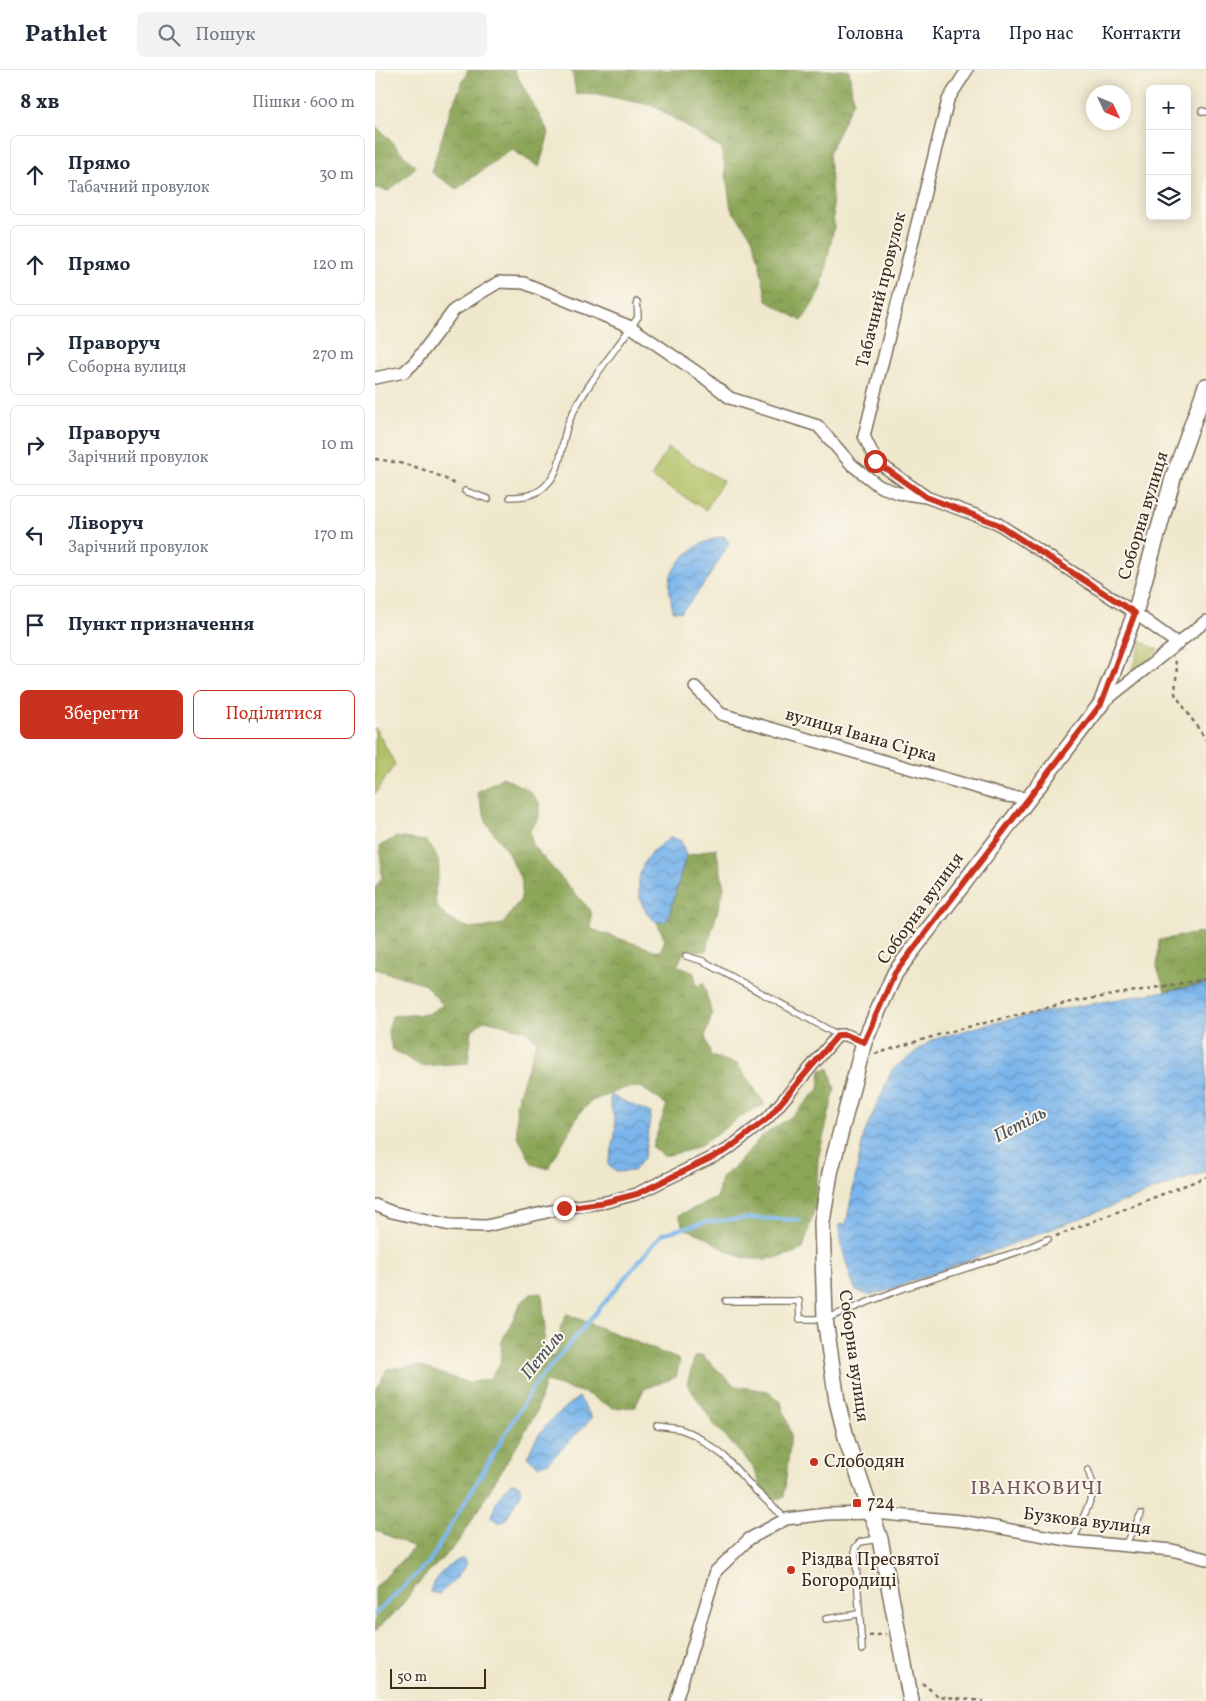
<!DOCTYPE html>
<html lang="uk">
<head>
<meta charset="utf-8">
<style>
  :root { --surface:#fff; --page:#f2f2f3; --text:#1f2937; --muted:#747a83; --line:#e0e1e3; --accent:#c8321e }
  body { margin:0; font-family:Vollkorn,serif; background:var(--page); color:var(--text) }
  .controls { position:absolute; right:15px; top:15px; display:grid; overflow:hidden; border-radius:8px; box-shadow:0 2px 12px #0003 }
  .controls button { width:45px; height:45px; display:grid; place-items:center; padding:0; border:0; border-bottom:1px solid var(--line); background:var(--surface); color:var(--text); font:25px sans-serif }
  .compass { position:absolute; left:711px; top:15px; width:45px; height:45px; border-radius:50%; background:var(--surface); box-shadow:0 2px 12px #0003; rotate:134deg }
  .scale { position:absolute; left:15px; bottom:12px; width:96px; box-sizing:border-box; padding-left:5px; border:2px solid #3b2a1e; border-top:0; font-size:14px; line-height:18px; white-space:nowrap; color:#3b2a1e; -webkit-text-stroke:4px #fbf7ec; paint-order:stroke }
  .stop { position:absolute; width:15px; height:15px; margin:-11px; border:4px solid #c8321e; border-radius:50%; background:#fff }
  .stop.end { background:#c8321e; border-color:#fff; box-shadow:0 1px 5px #0008 }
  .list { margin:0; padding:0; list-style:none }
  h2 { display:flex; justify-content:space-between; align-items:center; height:65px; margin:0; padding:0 20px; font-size:21px }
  h2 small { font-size:16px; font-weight:400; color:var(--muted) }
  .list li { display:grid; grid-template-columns:32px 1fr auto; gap:15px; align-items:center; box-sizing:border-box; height:80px; margin:0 10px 10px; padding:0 10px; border:1px solid var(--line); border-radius:8px }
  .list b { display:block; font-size:19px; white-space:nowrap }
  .list p { margin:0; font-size:16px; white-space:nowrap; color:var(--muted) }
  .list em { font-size:16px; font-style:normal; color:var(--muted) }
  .actions { display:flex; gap:10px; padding:15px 20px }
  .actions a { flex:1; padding:11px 0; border:1px solid var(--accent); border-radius:8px; text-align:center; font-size:18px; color:var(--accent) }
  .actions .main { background:var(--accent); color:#fff }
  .icon { flex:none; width:28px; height:28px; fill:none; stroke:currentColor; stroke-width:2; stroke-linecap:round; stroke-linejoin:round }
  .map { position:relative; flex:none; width:831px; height:1631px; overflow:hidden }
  header { display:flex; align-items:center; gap:30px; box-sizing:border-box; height:70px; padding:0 25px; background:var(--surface); border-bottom:1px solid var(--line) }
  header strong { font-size:24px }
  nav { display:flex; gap:28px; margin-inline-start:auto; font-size:18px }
  .search { width:350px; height:45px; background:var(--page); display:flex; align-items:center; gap:12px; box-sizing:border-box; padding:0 18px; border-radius:8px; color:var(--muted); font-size:19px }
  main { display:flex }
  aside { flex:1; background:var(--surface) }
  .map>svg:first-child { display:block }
  .grass { fill:#b0c063; stroke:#767540 }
  .forest { fill:url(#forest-crowns); stroke:#64683c }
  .water { fill:url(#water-waves); stroke:#5a7084 }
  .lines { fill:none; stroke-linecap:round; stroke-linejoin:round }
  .stream { stroke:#7ab5eb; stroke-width:4 }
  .service-casing { stroke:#7a6c5b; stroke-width:8 }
  .minor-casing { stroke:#7a6c5b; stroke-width:14 }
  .tertiary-casing { stroke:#7a6c5b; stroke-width:18 }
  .path { stroke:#7a6c5b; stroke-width:2.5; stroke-dasharray:4 4; stroke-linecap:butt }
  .service { stroke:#fff; stroke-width:5.5 }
  .minor { stroke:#fff; stroke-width:11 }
  .tertiary { stroke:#fff; stroke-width:15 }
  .route { stroke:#c8321e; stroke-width:6 }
  .poi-dot { fill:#c8321e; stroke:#fbf7ec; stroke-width:2 }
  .labels { text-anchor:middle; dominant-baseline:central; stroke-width:4; stroke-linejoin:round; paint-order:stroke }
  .street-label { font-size:18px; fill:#3b2a1e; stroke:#fbf7ec }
  .poi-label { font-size:18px; fill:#3b2a1e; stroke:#fbf7ec; text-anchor:start }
  .water-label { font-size:19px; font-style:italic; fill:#4e545c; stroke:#fbf7ec }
  .quarter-label { font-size:20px; letter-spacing:1px; fill:#78585f; stroke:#fbf7ec }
</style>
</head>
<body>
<header>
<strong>Pathlet</strong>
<div class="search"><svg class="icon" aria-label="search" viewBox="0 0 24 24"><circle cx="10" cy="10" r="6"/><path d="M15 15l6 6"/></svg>Пошук</div>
<nav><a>Головна</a><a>Карта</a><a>Про нас</a><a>Контакти</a></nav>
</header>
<main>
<aside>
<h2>8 хв<small>Пішки · 600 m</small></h2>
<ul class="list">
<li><svg class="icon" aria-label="ahead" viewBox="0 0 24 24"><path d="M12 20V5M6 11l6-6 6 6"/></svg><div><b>Прямо</b><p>Табачний провулок</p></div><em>30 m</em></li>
<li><svg class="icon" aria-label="ahead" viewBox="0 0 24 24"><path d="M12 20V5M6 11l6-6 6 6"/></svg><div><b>Прямо</b></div><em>120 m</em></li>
<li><svg class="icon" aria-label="right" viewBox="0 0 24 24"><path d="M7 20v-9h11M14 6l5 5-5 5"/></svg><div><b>Праворуч</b><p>Соборна вулиця</p></div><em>270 m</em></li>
<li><svg class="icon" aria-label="right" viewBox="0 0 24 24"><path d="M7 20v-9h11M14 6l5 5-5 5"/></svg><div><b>Праворуч</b><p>Зарічний провулок</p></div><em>10 m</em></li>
<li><svg class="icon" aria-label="left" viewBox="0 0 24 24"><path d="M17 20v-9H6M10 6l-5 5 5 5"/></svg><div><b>Ліворуч</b><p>Зарічний провулок</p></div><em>170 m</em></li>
<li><svg class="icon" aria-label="arrive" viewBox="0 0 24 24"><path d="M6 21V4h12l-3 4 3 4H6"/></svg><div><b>Пункт призначення</b></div></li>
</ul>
<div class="actions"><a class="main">Зберегти</a><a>Поділитися</a></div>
</aside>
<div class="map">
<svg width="831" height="1631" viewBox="0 0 831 1631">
  <defs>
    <pattern id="forest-crowns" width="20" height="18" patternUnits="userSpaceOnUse" patternTransform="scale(1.25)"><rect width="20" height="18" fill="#8ca659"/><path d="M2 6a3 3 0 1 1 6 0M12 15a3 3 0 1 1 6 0" fill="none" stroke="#748749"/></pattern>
    <pattern id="water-waves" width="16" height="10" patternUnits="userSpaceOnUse" patternTransform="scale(1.25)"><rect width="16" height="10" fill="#7ab5eb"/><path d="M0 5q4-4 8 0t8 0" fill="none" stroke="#6593be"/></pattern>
  </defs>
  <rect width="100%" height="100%" fill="#fbf7ec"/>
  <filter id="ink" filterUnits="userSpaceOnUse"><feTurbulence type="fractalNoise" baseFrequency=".02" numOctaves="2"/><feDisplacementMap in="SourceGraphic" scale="10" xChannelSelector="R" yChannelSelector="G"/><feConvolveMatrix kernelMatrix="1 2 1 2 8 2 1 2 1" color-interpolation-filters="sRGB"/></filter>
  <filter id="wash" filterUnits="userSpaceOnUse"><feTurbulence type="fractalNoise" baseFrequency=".0096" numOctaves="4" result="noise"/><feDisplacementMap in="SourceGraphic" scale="20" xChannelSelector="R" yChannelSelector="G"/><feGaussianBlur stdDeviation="1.12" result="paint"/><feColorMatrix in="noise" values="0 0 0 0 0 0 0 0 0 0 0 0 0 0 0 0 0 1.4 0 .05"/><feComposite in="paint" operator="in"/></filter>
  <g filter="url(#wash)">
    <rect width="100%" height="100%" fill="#efe8cd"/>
    <path class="grass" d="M293 378 348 411 331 440 276 407Z
      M767 572 783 580 770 594 755 603Z
      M0 657 20 694 0 724Z"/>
    <path class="forest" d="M93 0H139L174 63 164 97 136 79 82 119 56 102 77 36Z
      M197 0H474L478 31 454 83 459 157 446 220 427 251 392 231 384 191 377 167 356 139 347 79 279 36 227 25 201 24Z
      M0 55 41 97 14 121 0 118Z
      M128 707 153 720 164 732V748L155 760 157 775 216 841V859L285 882 290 870 282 852 292 850 311 786 341 778 349 818 331 881 310 880 302 896 319 903 322 917 328 912 337 945 330 966 336 986 362 994 390 1034C365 1044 349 1060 327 1074 317 1081 301 1083 289 1086L277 1077 292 1035 266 1017 249 1018 217 1031 204 1044 173 1099 157 1094 142 1065 141 1033 162 971 150 960 110 950 97 960 93 993 46 996 17 979 13 962 17 946 53 944 68 935 48 913 0 899V818L7 808 5 776 21 767 51 771C73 797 60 801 60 829 60 843 85 857 97 858 107 859 119 855 128 854L146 829 147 812 132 781 112 754 102 722Z
      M831 862V914L790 921 782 897 784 870Z
      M454 998 460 1019 443 1089 441 1133 428 1179C400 1191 374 1195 347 1178 334 1169 324 1162 309 1159L304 1145 342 1128 346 1107 360 1097 386 1067 420 1044 444 1019 446 1000Z
      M167 1223 170 1260 168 1281 178 1287 186 1273 185 1258 192 1244 305 1290 301 1307 269 1319 260 1337 238 1338 210 1323 170 1312 161 1343 84 1471 41 1516 24 1539 0 1561V1518L39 1477 0 1460V1322L12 1299 45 1296 93 1313 114 1309 125 1294 127 1271 146 1233 156 1224Z
      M327 1285 360 1316 393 1321 406 1332 416 1364 409 1427 398 1430 387 1419 378 1397 339 1354 312 1314 320 1286Z"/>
    <path class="water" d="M349 466 354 473C340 497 326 522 306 542L298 541C296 531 292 513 297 503 307 483 329 470 349 466Z
      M296 767 306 771 311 786 292 851 282 852C259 838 258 801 277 782 283 776 290 772 296 767Z
      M831 914V1101L509 1222 493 1225 481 1221C475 1207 463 1169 464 1155L471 1154 489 1064 517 1000 557 970 610 955 669 942Z
      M235 1025 276 1043 269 1088 258 1101 241 1102 233 1095C236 1081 242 1066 240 1052 238 1042 234 1035 235 1025Z
      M204 1327 217 1348 174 1392 163 1396 153 1387C161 1360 182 1344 204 1327Z
      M136 1413 144 1414 146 1423 131 1449 125 1453 117 1447C119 1433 126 1423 136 1413Z
      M88 1488 92 1493 80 1510 64 1524 55 1522C57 1508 75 1493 88 1488Z"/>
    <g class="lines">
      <path class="stream" d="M0 1544 54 1492 159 1316 287 1164 331 1152 375 1148 425 1150"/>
    </g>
  </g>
  <g filter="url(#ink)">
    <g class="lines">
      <defs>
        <path id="service" d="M827 41 831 42
          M90 421 113 429
          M135 427C150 427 163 425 173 413 189 396 185 370 195 349 210 316 242 278 263 247L262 232
          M311 886 328 891 463 965
          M351 1231H424L425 1249H450L529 1218 648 1180 673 1169
          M282 1356 305 1359 320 1365 349 1386 380 1420 411 1449
          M698 1471 720 1420 713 1400
          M749 1477 766 1444
          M451 1549 483 1544
          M487 1580 480 1478 485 1472 503 1469"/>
        <path id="minor" d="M0 308 29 302 40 292 79 240 104 224 124 212 149 213 256 257 326 305 355 328 443 356 477 395 504 416 523 423 551 427 622 453 760 543 803 574
          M550 426 501 391 489 366 573 30 592 0
          M320 617 346 644 631 726 652 728
          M726 634 831 551
          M0 1135 17 1142 75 1155 111 1156 189 1138 231 1132 261 1124 352 1080 393 1048 463 965H471L489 972
          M301 1631 341 1501 374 1469 411 1449 451 1444 499 1443 586 1451 698 1471 797 1480 831 1489"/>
        <path id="tertiary" d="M536 1631 505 1469 472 1371 462 1331 450 1249 447 1152 455 1103 489 972 520 903 726 634 760 543 799 405 831 316"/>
      </defs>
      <use href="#service" class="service-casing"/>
      <use href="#minor" class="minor-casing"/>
      <use href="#tertiary" class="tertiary-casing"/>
      <path class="path" d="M0 389C31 393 57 400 83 416
        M799 591 802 595 800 624 831 670
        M500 984 573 962 691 933 831 909
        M681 1166 831 1107
        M494 1566 511 1564
        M547 1613 563 1626 608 1631"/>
      <use href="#service" class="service"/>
      <use href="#minor" class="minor"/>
      <use href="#tertiary" class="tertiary"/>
    </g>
  </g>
  <g class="lines" filter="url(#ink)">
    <path class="route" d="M189 1138 231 1132 262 1124 352 1080 393 1048 463 965H471L489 972 520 903 726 634 760 543 622 454 551 427 500 391"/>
  </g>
  <g class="poi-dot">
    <circle cx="439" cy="1392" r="5"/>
    <rect x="477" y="1428" width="10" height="10" rx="2.5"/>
    <circle cx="416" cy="1500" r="5"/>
  </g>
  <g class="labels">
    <g class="street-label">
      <text transform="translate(507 220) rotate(-76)">Табачний провулок</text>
      <text transform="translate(769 446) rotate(-73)">Соборна вулиця</text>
      <text transform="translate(486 666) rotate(16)">вулиця Івана Сірка</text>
      <text transform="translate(546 839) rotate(-54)">Соборна вулиця</text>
      <text transform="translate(478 1286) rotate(82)">Соборна вулиця</text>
      <text transform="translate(712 1452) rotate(7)">Бузкова вулиця</text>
    </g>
    <g class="poi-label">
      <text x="449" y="1392">Слободян</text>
      <text x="492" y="1433">724</text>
      <text x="426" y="1490">Різдва Пресвятої<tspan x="426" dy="21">Богородиці</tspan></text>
    </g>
    <g class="water-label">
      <text transform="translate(645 1055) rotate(-28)">Петіль</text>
      <text transform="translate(168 1285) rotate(-51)">Петіль</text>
    </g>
    <g class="quarter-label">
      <text x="662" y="1419">ІВАНКОВИЧІ</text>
    </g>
  </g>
</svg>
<div class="controls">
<button>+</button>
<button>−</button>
<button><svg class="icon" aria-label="layers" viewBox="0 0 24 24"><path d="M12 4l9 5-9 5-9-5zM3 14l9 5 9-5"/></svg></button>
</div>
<svg class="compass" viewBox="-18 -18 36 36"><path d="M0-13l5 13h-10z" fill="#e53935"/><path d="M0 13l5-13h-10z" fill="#747a83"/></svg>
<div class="scale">50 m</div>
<div class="stop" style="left:500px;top:391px"></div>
<div class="stop end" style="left:189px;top:1138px"></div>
</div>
</main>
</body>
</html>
